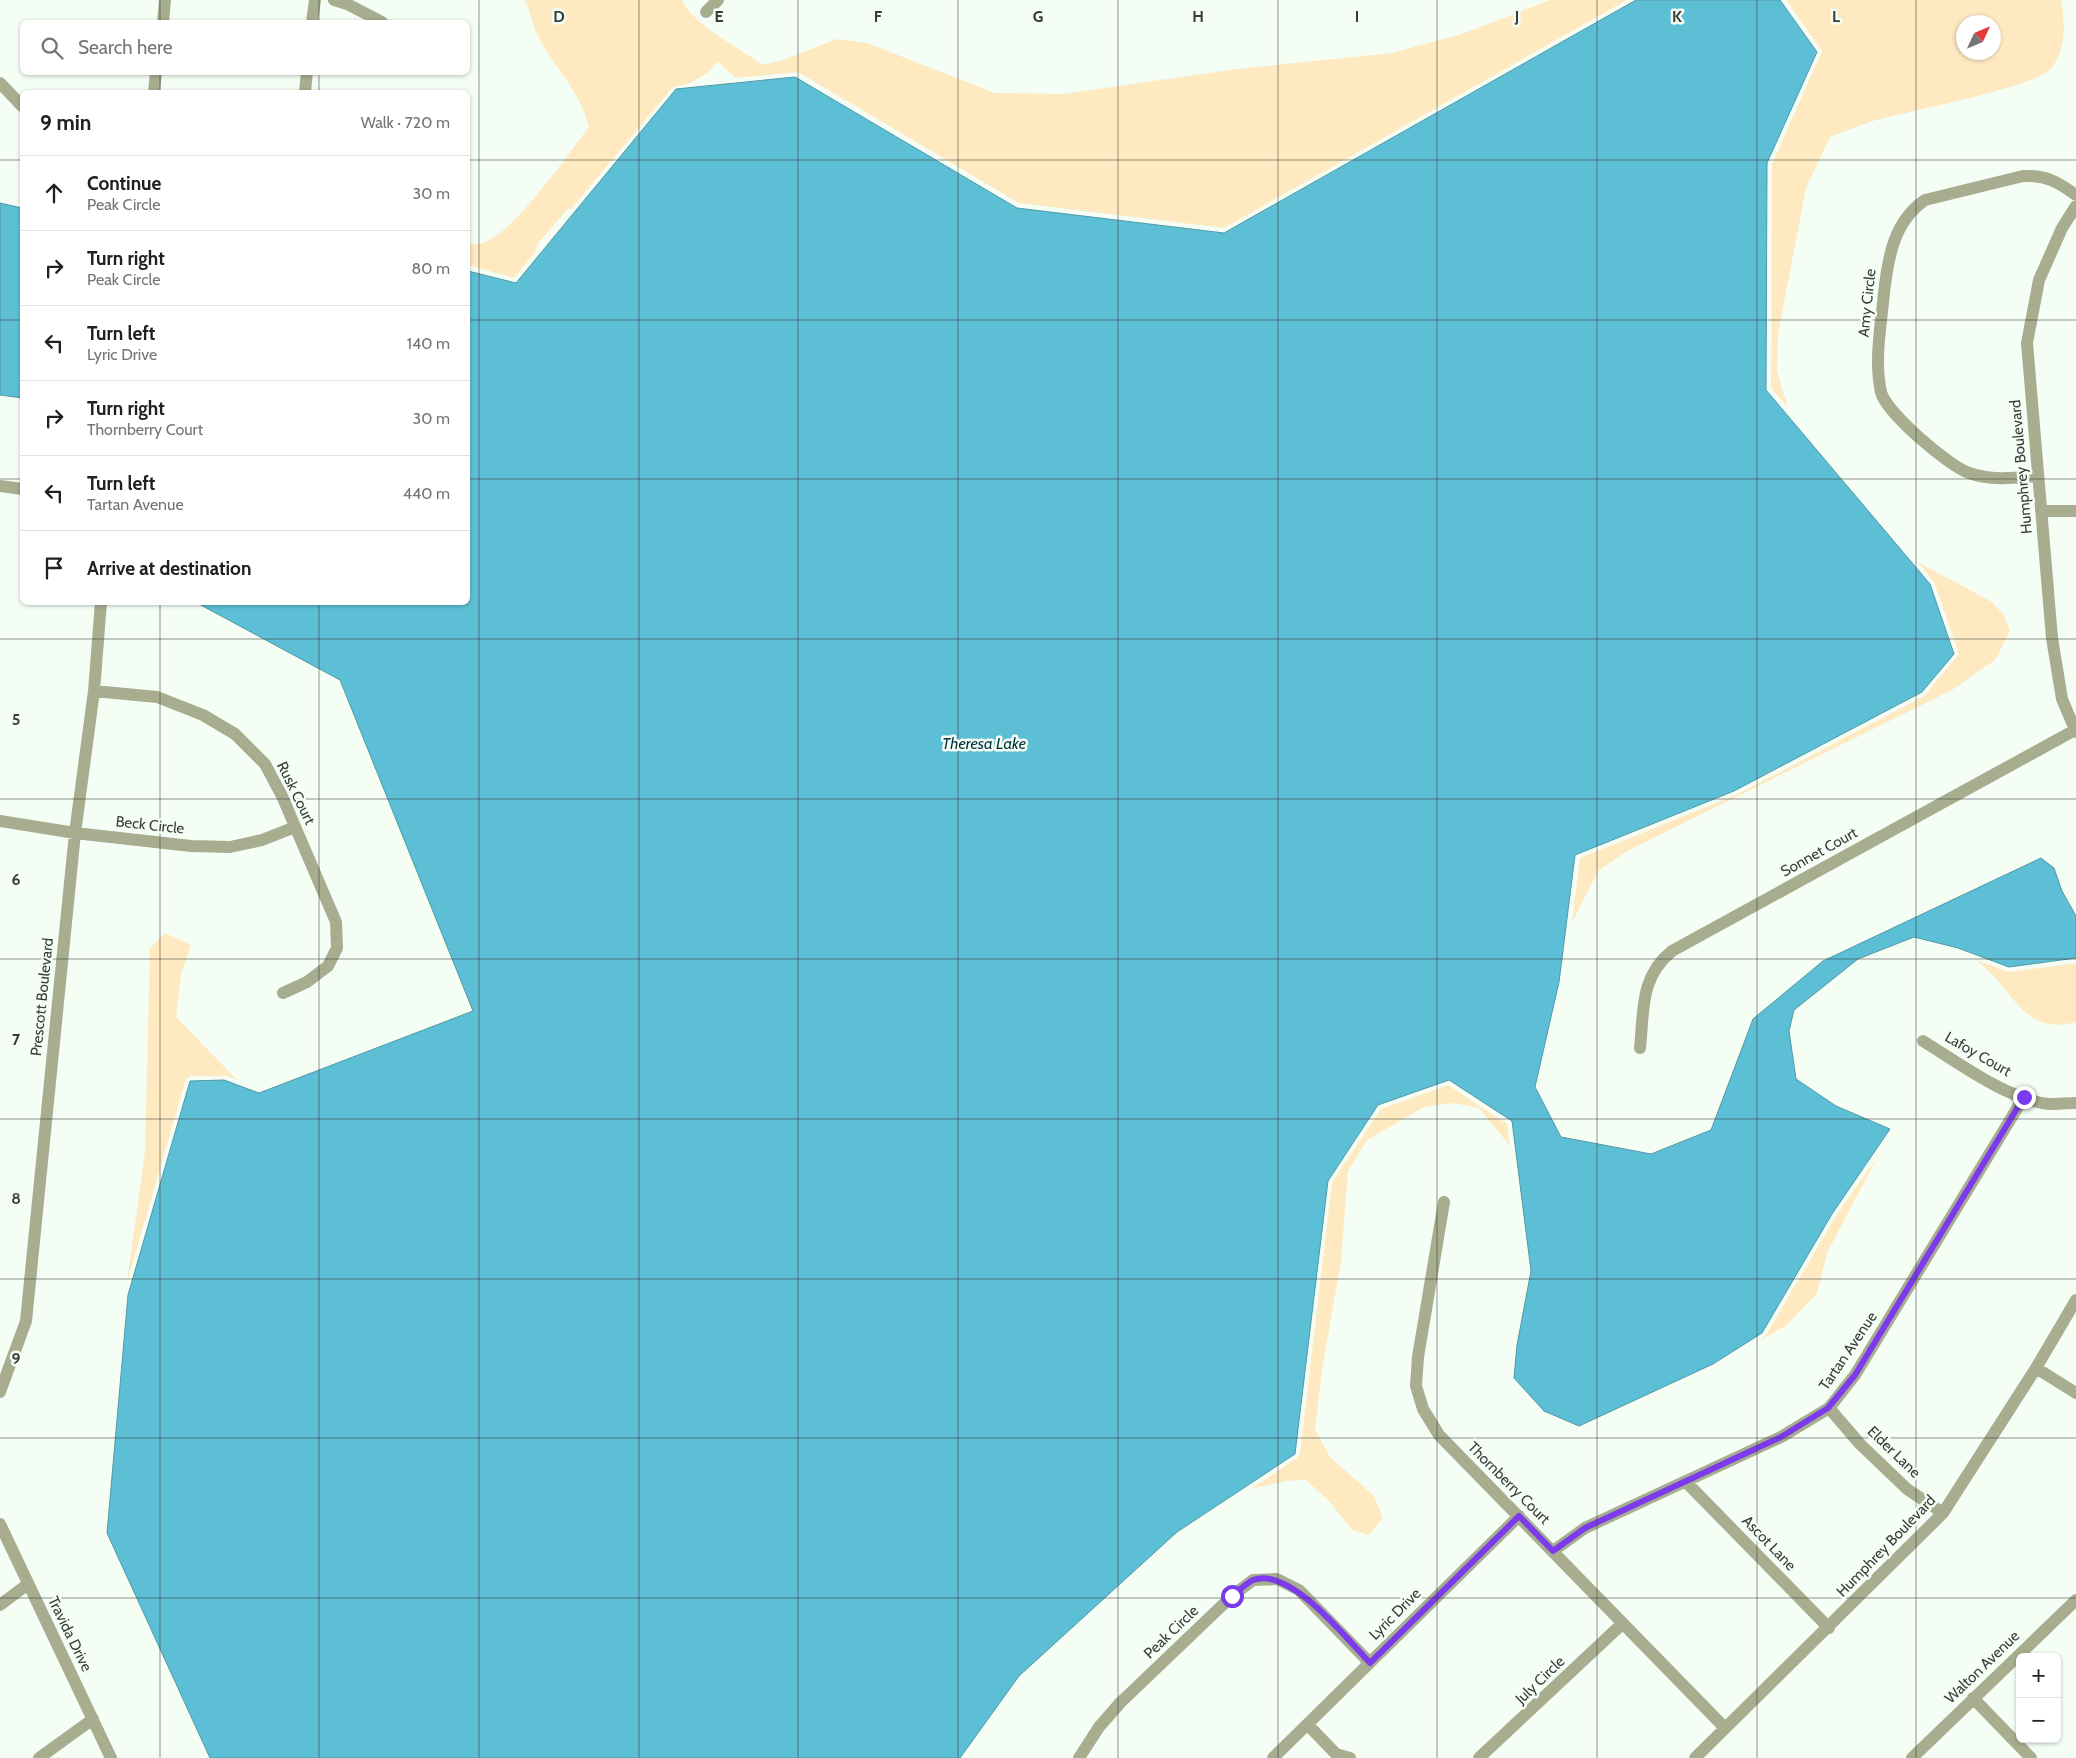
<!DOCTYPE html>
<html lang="en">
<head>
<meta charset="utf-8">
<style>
  :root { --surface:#fff; --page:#f2f2f2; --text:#202124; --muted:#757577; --line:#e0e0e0 }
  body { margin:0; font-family:Cabin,sans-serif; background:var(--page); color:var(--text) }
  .controls { position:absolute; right:15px; bottom:15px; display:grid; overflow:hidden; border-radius:8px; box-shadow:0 1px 4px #0004 }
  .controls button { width:45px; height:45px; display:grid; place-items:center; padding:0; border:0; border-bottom:1px solid var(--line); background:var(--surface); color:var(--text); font:25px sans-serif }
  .compass { position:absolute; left:1956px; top:15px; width:45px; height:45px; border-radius:50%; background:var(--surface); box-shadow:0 1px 4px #0004; rotate:46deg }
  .stop { position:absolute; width:15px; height:15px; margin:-11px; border:4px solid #7c3aed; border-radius:50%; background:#fff }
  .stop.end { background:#7c3aed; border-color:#fff; box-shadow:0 1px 5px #0008 }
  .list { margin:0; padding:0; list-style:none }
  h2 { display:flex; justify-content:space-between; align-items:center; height:65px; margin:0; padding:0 20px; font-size:21px }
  h2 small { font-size:16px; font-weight:400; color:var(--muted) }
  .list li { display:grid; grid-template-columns:32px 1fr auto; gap:15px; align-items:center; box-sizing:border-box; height:75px; padding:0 20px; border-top:1px solid var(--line) }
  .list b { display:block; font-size:19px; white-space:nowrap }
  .list p { margin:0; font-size:16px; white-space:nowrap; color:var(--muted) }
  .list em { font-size:16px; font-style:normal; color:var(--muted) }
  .icon { flex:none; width:28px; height:28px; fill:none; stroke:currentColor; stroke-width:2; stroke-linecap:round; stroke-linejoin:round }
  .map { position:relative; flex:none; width:2076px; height:1758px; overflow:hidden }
  .search { position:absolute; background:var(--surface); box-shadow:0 1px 4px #0004; left:20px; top:20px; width:450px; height:55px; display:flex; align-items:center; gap:12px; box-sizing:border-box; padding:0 18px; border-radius:8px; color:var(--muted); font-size:19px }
  .panel { position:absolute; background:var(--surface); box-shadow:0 1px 4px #0004; left:20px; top:90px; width:450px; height:515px; border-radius:8px }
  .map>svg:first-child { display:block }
  .green { fill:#fee9c1; fill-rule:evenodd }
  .water { fill:#5dbfd5; stroke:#5298a6 }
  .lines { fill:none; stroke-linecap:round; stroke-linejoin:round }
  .minor { stroke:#a7ad8e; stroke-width:12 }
  .route { stroke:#7c3aed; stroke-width:6 }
  .grid { fill:none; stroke:#383d39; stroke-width:1; stroke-opacity:0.55 }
  .labels { text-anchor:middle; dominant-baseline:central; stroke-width:5; stroke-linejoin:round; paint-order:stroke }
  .street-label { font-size:15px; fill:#383d39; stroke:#f4fef5 }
  .water-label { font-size:16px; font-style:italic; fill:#02333c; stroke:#f4fef5 }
  .grid-label { font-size:16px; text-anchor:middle; font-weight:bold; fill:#383d39; stroke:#f4fef5; stroke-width:5; stroke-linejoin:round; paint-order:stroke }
</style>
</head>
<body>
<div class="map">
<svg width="2076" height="1758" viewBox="0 0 2076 1758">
  <rect width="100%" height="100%" fill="#f4fef5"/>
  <path class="green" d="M525 0H682C694 26 739 47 762 65L783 60 837 39 867 43 995 93 1063 94 1237 69 1392 53 1462 34 1550 0H1627L1224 228 1019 203 798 72 736 78 718 62 707 73 690 83 673 87 571 209H568L539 242 533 255 514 278 468 265V243C471 243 476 244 479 244 510 240 569 152 589 127 580 92 557 70 540 40 533 28 531 13 525 0Z
    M1786 0H2061C2065 25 2067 47 2051 69 2037 87 1899 113 1870 122 1856 127 1843 132 1830 137L1806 188 1778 334 1777 371 1788 408 1771 388 1772 164 1822 51ZM1964 22H1994V52H1964Z
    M1918 562 1992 602 2004 615 2010 631 1995 660 1952 690 1629 850 1599 870 1572 922 1580 858 1736 795 1924 696 1959 654 1934 582Z
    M165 933 191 945 181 975 176 1017 237 1080 227 1076H190L186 1079 127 1282 145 1152 150 948Z
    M1976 960 2009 972 2076 963V1022C2034 1033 2022 1009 1999 982 1993 974 1984 967 1976 960Z
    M1448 1085 1507 1124 1510 1146 1479 1108 1453 1103 1424 1107 1367 1140 1348 1171 1341 1261 1322 1370 1315 1429 1330 1457 1374 1496 1383 1518 1369 1535 1352 1530 1330 1502 1306 1480 1286 1481 1251 1489 1297 1458 1300 1454 1332 1182 1381 1109Z
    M1878 1156 1827 1253 1817 1293 1787 1325 1759 1341 1766 1335 1836 1216Z"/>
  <path class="water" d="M1636 0H1780L1817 52 1767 163 1766 390 1930 584 1954 654 1922 692 1734 791 1575 855 1559 982 1535 1087 1561 1137 1651 1154 1711 1130 1753 1019 1823 961 2041 858 2054 868 2062 891 2076 916V958L2009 967 1958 948 1914 937 1858 959 1794 1010 1789 1031 1796 1079 1836 1106 1890 1129 1832 1214 1762 1333 1713 1364 1579 1426 1544 1411 1514 1378 1517 1345 1531 1271 1512 1121 1449 1080 1378 1105 1328 1181 1295 1454 1177 1532 1019 1676 960 1758H210L107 1533 128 1295 190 1081 224 1080 259 1093 473 1011 340 680 197 603 468 602V271L516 283 676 89 795 77 1017 208 1224 233Z
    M0 203 22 208V398L0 395Z"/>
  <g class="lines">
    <path class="minor" d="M334 0 347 4 382 22
      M706 12 718 0
      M163 22 165 0
      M312 22 315 0
      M0 83 22 106
      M154 92 156 72
      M305 92 307 72
      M2076 206 2062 228 2039 280 2027 343 2052 638 2062 699 2076 732
      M2037 476C2014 478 1992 481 1969 473 1949 466 1886 413 1881 392 1874 360 1881 326 1884 293 1888 257 1894 221 1925 200L2023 176C2046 175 2058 182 2076 195
      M0 486 22 489
      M2041 511H2076
      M94 691 157 697 203 715 235 734 265 764 282 796 336 922 337 948 328 966 307 982 283 993
      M0 821 75 833 191 846 230 847 262 840 295 827
      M1923 1041C1957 1062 2008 1100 2049 1104 2058 1104 2067 1103 2076 1103
      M1640 1048C1644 1009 1640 977 1672 951L2075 730
      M1444 1202 1418 1357 1416 1386 1423 1409 1439 1435 1725 1728
      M2036 1368 2076 1393
      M0 1392 26 1321 75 833 94 691 101 602
      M1829 1408 1860 1444 1907 1489 1943 1513
      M1686 1482 1829 1628
      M0 1524 111 1758
      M1553 1551 1585 1528 1781 1437 1829 1408 1855 1375 2024 1097
      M0 1605 28 1584
      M1973 1698 2031 1758
      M1309 1726 1336 1754 1350 1758
      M39 1758 93 1719
      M1079 1758 1099 1727 1120 1703 1232 1596 1253 1580 1277 1579 1299 1590 1370 1663
      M1273 1758 1519 1516
      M1479 1758 1622 1624
      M1695 1758 1943 1513 2036 1368 2076 1300
      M1912 1758 2076 1600"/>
  </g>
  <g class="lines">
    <path class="route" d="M1232 1596C1238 1592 1246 1583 1253 1580 1290 1566 1346 1638 1370 1663L1519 1516 1553 1551 1585 1528 1781 1437 1828 1408 1855 1375 2024 1097"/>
  </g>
  <path class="grid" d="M160 0V22M319 0V22M479 0V1758M639 0V1758M798 0V1758M958 0V1758M1118 0V1758M1278 0V1758M1437 0V1758M1597 0V1758M1757 0V1758M1916 0V1758M160 72V92M319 72V92M0 160H22M468 160H2076M0 320H22M468 320H2076M0 479H22M468 479H2076M160 602V1758M319 602V1758M0 639H2076M0 799H2076M0 959H2076M0 1119H2076M0 1279H2076M0 1438H2076M0 1598H2076"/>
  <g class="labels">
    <g class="street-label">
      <text transform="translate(1867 303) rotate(-84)">Amy Circle</text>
      <text transform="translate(2021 467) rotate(-95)">Humphrey Boulevard</text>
      <text transform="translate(296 793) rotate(64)">Rusk Court</text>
      <text transform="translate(150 825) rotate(6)">Beck Circle</text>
      <text transform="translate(1819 852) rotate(-29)">Sonnet Court</text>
      <text transform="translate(42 997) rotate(-84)">Prescott Boulevard</text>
      <text transform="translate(1978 1054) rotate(30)">Lafoy Court</text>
      <text transform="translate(1848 1351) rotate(-56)">Tartan Avenue</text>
      <text transform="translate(1894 1452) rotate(44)">Elder Lane</text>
      <text transform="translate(1509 1483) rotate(45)">Thornberry Court</text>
      <text transform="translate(1769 1543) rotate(46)">Ascot Lane</text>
      <text transform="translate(1886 1546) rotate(-46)">Humphrey Boulevard</text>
      <text transform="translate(1395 1614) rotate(-45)">Lyric Drive</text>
      <text transform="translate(1171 1632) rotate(-44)">Peak Circle</text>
      <text transform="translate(70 1634) rotate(64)">Travida Drive</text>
      <text transform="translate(1982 1667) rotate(-44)">Walton Avenue</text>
      <text transform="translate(1540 1680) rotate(-44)">July Circle</text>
    </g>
    <g class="water-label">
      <text x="984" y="743">Theresa Lake</text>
    </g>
  </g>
  <g class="grid-label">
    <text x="559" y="22">D</text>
    <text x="719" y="22">E</text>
    <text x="878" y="22">F</text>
    <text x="1038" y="22">G</text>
    <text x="1198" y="22">H</text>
    <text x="1357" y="22">I</text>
    <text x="1517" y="22">J</text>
    <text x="1677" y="22">K</text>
    <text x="1836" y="22">L</text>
    <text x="16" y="725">5</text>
    <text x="16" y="885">6</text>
    <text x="16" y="1045">7</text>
    <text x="16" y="1204">8</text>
    <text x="16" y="1364">9</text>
  </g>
</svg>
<div class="controls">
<button>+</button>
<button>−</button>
</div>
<svg class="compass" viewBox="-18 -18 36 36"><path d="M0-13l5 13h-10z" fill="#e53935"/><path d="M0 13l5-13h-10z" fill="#757577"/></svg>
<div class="stop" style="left:1232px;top:1596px"></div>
<div class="stop end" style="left:2024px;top:1097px"></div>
<div class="search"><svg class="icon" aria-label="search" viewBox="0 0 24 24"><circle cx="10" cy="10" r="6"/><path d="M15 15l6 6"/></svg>Search here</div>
<section class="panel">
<h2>9 min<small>Walk · 720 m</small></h2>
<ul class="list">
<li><svg class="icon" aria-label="ahead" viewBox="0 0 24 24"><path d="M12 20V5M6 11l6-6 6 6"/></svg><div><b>Continue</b><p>Peak Circle</p></div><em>30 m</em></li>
<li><svg class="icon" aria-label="right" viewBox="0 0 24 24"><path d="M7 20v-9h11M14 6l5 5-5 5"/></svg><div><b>Turn right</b><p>Peak Circle</p></div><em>80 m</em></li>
<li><svg class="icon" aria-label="left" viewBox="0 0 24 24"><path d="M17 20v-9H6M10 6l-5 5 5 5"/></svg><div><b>Turn left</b><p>Lyric Drive</p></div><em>140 m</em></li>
<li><svg class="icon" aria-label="right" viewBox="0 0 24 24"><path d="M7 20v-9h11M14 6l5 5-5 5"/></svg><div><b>Turn right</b><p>Thornberry Court</p></div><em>30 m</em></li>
<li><svg class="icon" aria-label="left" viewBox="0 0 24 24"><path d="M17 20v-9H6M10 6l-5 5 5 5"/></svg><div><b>Turn left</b><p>Tartan Avenue</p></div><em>440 m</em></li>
<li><svg class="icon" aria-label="arrive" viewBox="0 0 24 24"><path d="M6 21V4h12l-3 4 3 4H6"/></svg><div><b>Arrive at destination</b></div></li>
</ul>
</section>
</div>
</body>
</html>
